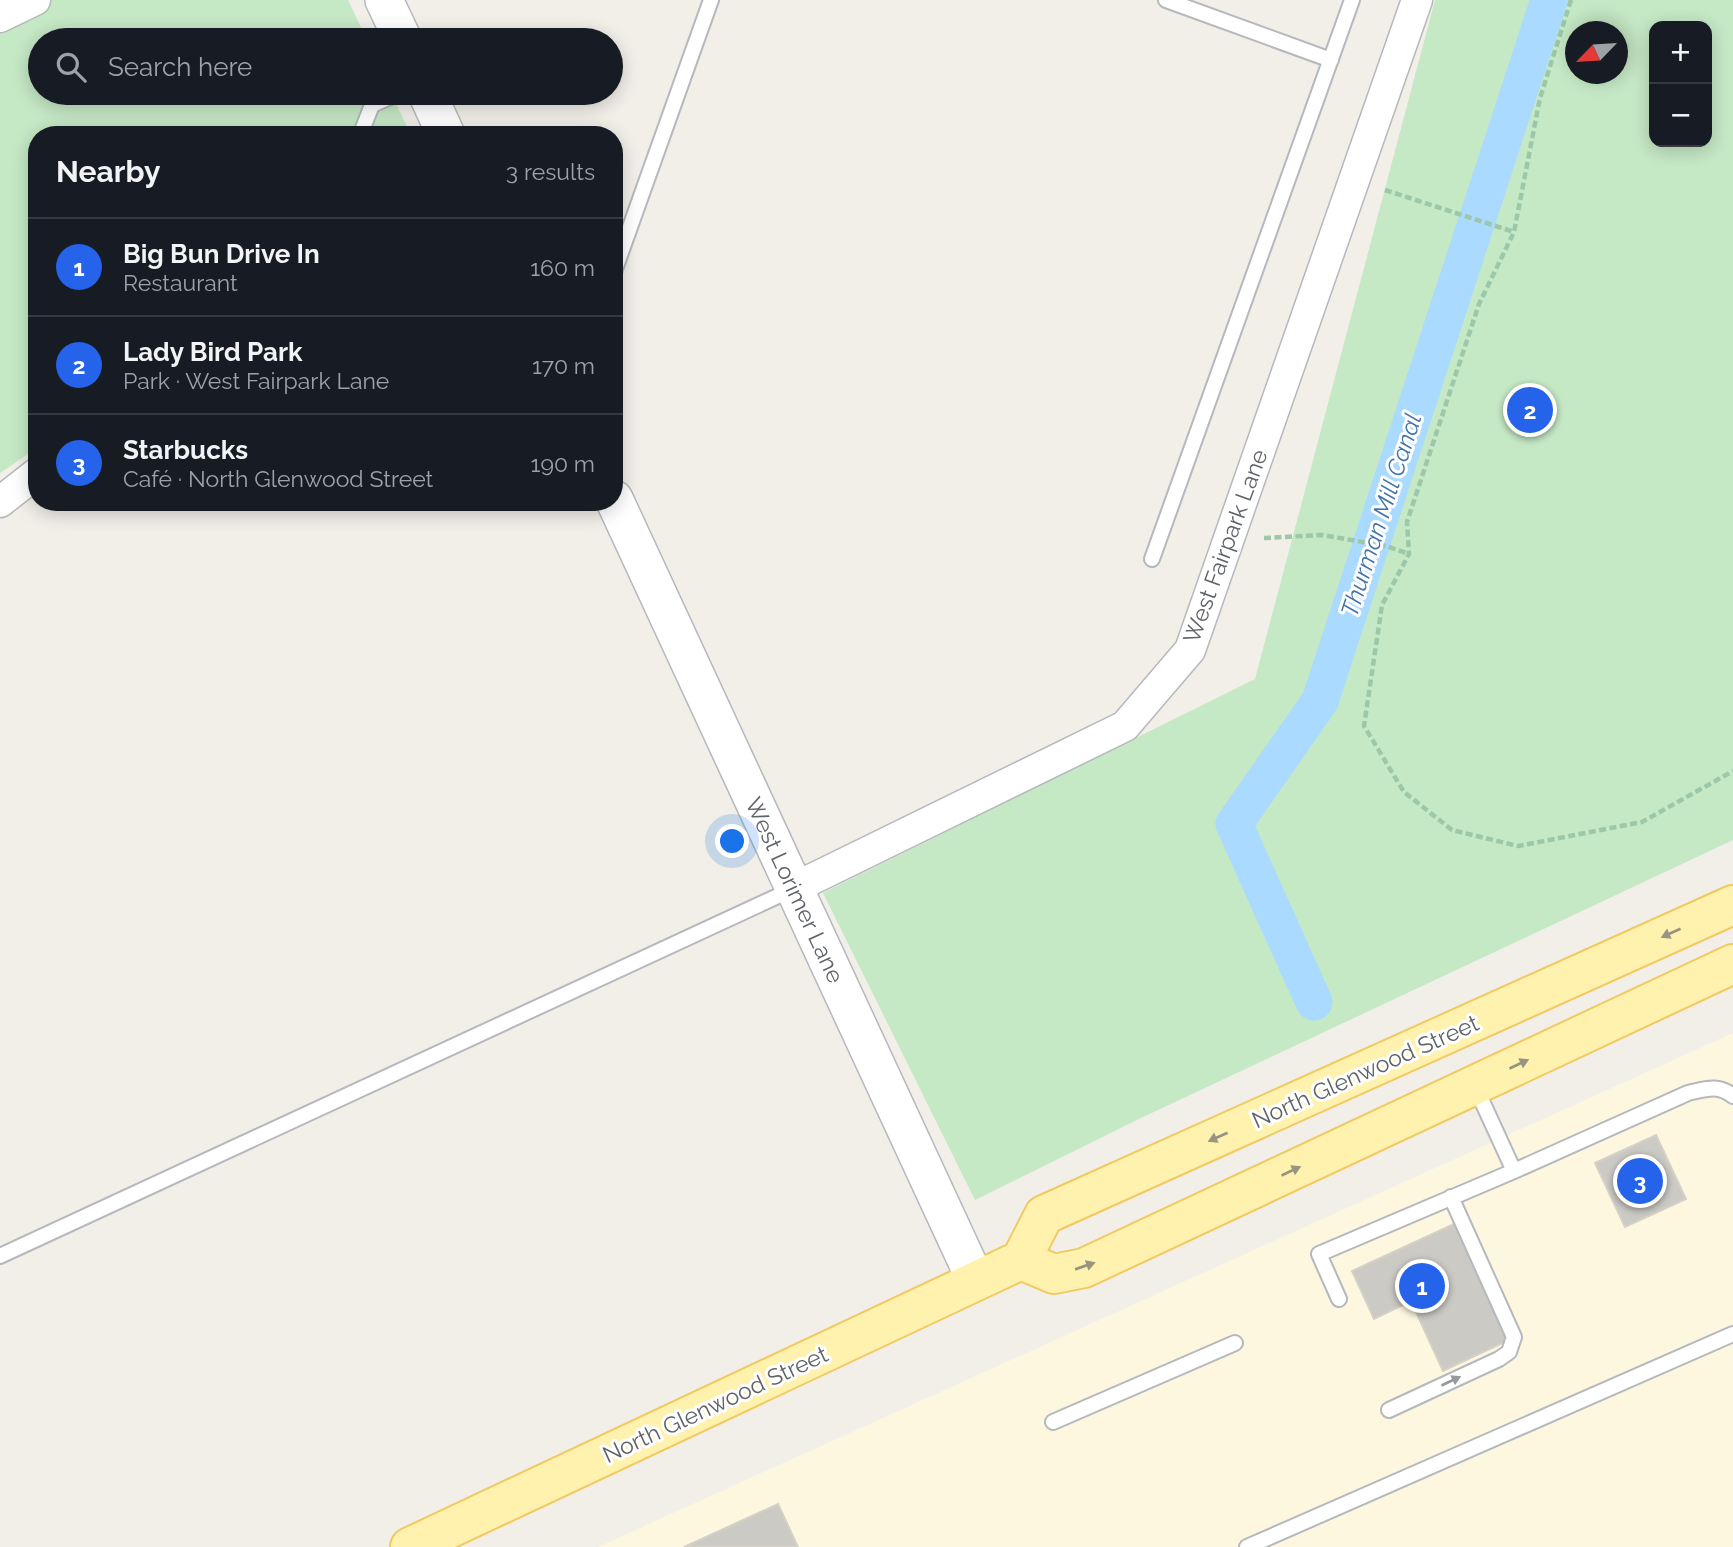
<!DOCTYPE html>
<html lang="en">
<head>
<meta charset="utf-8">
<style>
  :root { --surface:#171b24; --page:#20242c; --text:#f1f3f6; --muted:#9ea1a6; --line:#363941; --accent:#2563eb }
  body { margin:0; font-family:Raleway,sans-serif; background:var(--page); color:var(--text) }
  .controls { position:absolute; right:21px; top:21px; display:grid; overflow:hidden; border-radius:14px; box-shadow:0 4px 18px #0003 }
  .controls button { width:63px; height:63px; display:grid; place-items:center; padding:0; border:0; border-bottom:2px solid var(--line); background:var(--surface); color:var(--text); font:35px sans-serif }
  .compass { position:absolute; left:1565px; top:21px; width:63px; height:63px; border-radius:50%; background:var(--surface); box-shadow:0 4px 18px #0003; rotate:245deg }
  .you { position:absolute; left:733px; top:842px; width:24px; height:24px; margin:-18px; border:5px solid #fff; border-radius:50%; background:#1a73e8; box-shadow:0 0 0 10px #1a73e833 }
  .badge { display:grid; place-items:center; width:46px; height:46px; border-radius:50%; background:var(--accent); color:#fff; font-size:23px; font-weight:700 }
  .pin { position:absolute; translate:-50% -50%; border:4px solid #fff; box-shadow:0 2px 7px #0006 }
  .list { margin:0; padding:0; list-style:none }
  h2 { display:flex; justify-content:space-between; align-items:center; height:91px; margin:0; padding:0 28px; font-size:30px }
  h2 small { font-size:23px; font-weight:400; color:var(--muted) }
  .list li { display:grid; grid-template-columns:46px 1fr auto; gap:21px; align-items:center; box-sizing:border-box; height:98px; padding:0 28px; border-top:2px solid var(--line) }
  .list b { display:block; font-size:26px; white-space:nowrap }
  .list p { margin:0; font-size:23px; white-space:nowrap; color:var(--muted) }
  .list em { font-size:23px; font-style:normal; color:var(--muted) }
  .icon { flex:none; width:38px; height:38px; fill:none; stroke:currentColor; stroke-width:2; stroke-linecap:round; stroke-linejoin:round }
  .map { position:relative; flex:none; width:1733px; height:1547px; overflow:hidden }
  .search { position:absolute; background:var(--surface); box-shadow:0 4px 18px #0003; left:28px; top:28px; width:595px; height:77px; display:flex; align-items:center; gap:18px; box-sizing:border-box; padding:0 24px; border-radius:38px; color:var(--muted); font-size:26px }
  .panel { position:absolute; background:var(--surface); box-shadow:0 4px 18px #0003; left:28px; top:126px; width:595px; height:385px; border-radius:28px }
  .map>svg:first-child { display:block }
  .commercial { fill:#fef7e0 }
  .green { fill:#c5e8c5; fill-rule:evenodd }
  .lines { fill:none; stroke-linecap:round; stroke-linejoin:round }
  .canal { stroke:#aadaff; stroke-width:37 }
  .building { fill:#cccac5; stroke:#d6d1c6; stroke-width:2 }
  .service-casing { stroke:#b5b8bc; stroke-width:18 }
  .minor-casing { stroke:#b5b8bc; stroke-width:33 }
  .tertiary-casing { stroke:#b5b8bc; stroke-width:40 }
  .primary-casing { stroke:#f2c960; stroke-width:42 }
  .path { stroke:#9cc7a9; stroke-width:4.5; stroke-dasharray:7 3.5; stroke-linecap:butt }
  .service { stroke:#fff; stroke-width:14 }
  .minor { stroke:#fff; stroke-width:30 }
  .tertiary { stroke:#fff; stroke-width:37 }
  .primary { stroke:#fff2af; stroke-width:38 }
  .oneway { fill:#979581 }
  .oneway2 { fill:#979a9d }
  .labels { text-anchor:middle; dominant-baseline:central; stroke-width:6; stroke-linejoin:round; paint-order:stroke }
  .street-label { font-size:23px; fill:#5f6368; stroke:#fff }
  .water-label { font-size:24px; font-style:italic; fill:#4174aa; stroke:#fff }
</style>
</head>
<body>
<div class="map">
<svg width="1733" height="1547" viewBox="0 0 1733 1547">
  <rect width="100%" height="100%" fill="#f1efe8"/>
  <path class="commercial" d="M1733 1033V1547H598Z"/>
  <path class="green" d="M0 0H348L367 40H40V93H391L411 135H37V448L0 473Z
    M1435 0H1733V840L1141 1118 975 1200 823 893 1255 679ZM1654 26H1707V142H1654ZM1576 32H1618V74H1576Z"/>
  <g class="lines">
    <path class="canal" d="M1314 1002 1234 824 1320 701 1549 0"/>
  </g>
  <path class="building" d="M1656 1135 1686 1199 1625 1227 1595 1163Z
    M1456 1223 1511 1339 1443 1371 1411 1301 1374 1319 1352 1271Z
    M778 1504 798 1547H684Z"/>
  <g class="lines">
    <defs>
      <path id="service" d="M1166 0 1331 60
        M366 135 363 128 372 105 399 93
        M614 272 711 0
        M1152 559 1352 0
        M1475 1086 1514 1171
        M0 1256 793 889
        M1339 1299 1319 1254 1514 1171 1688 1093C1706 1089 1718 1084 1733 1096
        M1389 1410 1499 1359 1509 1352 1514 1337 1451 1197
        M1053 1422 1235 1343
        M1247 1547 1733 1334"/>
      <path id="minor" d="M0 17 35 0
        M0 502 37 473
        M794 888 1125 726 1190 650 1417 0"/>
      <path id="tertiary" d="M384 0 403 40
        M427 93 446 135
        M614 499 976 1281"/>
      <path id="primary" d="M1021 1260 1054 1274 1084 1268 1733 964
        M410 1547 1021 1260 1044 1215 1733 905"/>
    </defs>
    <use href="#service" class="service-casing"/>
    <use href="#minor" class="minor-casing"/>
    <use href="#tertiary" class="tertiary-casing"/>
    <use href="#primary" class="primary-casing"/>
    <path class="path" d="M1571 0 1540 98 1514 232 1479 304 1407 522 1409 554 1382 605 1364 726 1404 792 1452 830 1518 846 1642 822 1733 771
      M1385 190 1514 232
      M1264 538 1322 535 1386 546 1409 554"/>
    <use href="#service" class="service"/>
    <use href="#minor" class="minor"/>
    <use href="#tertiary" class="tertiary"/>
    <use href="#primary" class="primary"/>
  </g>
  <defs><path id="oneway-solid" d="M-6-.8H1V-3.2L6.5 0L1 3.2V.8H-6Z" transform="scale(1.75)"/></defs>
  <g class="oneway">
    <use href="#oneway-solid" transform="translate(1671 933) rotate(156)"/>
    <use href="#oneway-solid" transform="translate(1519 1064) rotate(-25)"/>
    <use href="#oneway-solid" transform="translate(1218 1137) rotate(156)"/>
    <use href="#oneway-solid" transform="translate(1291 1171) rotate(-25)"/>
    <use href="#oneway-solid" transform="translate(1085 1266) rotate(-19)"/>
  </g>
  <use class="oneway2" href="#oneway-solid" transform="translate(1451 1381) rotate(-25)"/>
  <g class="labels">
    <g class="street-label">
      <text transform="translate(1225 546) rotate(-70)">West Fairpark Lane</text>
      <text transform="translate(795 890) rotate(65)">West Lorimer Lane</text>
      <text transform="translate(1365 1071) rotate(-24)">North Glenwood Street</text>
      <text transform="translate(715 1404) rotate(-25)">North Glenwood Street</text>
    </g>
    <g class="water-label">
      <text transform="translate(1381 515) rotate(-72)">Thurman Mill Canal</text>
    </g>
  </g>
</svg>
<div class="controls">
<button>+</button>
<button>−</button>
</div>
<svg class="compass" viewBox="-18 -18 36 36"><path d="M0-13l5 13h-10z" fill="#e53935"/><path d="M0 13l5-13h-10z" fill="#9ea1a6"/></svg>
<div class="you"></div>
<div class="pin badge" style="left:1422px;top:1286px">1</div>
<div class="pin badge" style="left:1530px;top:410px">2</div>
<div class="pin badge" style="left:1640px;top:1181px">3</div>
<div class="search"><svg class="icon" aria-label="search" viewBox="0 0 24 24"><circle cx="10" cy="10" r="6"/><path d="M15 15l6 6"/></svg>Search here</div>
<section class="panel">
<h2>Nearby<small>3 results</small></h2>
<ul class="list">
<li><span class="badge">1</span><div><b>Big Bun Drive In</b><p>Restaurant</p></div><em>160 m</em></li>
<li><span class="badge">2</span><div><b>Lady Bird Park</b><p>Park · West Fairpark Lane</p></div><em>170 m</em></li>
<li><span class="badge">3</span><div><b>Starbucks</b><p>Café · North Glenwood Street</p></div><em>190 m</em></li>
</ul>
</section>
</div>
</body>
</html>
